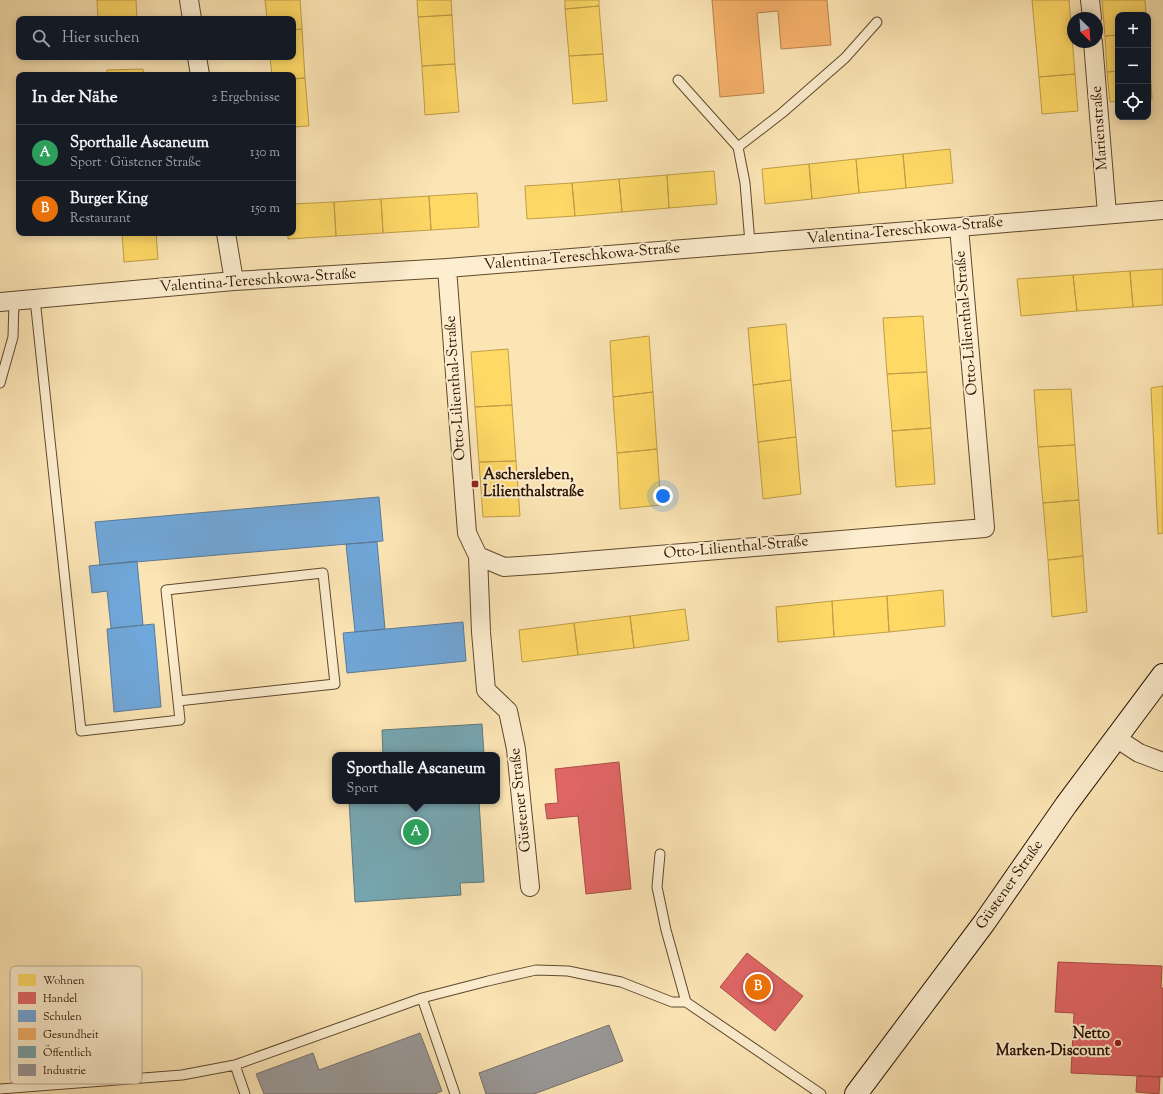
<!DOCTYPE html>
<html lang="de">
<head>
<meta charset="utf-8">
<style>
  :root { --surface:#171b24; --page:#20242c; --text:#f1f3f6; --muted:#9ea1a6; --line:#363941; --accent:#c59692 }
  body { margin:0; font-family:"Sorts Mill Goudy",serif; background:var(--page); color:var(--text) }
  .controls { position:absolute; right:12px; top:12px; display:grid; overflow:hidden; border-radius:8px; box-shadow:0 2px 10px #0003 }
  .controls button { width:36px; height:36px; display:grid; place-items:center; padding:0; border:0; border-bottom:1px solid var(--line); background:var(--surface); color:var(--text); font:20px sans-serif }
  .compass { position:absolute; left:1067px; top:12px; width:36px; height:36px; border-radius:50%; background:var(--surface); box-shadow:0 2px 10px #0003; rotate:155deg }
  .you { position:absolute; left:663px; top:496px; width:14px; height:14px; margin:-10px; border:3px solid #fff; border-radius:50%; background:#1a73e8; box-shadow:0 0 0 6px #1a73e833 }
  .badge { display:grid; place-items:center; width:26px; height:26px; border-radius:50%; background:var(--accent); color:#fff; font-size:13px; font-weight:700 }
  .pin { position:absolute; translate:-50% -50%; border:2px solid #fff; box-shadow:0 1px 4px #0006 }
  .popup { position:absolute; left:332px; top:752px; width:168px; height:52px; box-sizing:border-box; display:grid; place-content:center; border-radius:8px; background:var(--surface); filter:drop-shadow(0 1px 3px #0005); font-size:13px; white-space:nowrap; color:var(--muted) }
  .popup b { font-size:15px; color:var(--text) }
  .popup::after { content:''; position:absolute; left:50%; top:100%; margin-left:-8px; border:8px solid transparent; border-top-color:var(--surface) }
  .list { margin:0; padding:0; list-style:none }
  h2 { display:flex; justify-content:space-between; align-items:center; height:52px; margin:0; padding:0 16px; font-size:17px }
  h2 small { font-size:13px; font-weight:400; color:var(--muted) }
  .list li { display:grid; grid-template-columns:26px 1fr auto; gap:12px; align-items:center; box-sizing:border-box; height:56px; padding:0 16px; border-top:1px solid var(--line) }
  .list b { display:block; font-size:15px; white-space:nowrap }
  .list p { margin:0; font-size:13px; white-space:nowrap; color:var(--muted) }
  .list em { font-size:13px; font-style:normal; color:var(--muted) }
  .icon { flex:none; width:22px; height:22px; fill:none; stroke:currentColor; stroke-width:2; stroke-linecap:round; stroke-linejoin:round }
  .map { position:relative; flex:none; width:1163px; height:1094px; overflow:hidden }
  .search { position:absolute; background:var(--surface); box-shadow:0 2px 10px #0003; left:16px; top:16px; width:280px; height:44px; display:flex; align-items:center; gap:10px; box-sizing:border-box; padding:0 14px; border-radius:8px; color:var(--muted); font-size:15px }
  .panel { position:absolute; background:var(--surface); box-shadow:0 2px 10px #0003; left:16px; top:72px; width:280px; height:164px; border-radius:8px }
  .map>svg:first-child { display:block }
  .homes { fill:#ffd966; stroke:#bf9e47 }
  .shops { fill:#e06666; stroke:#aa4d47 }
  .schools { fill:#6fa8dc; stroke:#5b7b9a }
  .health { fill:#f6b26b; stroke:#b9824b }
  .public { fill:#76a5af; stroke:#60797a }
  .industry { fill:#999; stroke:#78716b }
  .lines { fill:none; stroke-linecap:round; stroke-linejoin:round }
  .lane-casing { stroke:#5f482d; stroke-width:11 }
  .street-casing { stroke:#5f482d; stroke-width:20 }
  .secondary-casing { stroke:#2b1300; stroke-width:24 }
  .lane { stroke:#fdeecf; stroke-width:9 }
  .street { stroke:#fdeecf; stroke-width:18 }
  .secondary { stroke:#fdeecf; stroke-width:22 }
  .poi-dot { fill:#8f2418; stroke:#fdeecf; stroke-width:1.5 }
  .labels { text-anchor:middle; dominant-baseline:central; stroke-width:4; stroke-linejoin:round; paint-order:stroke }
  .street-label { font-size:15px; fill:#2b1300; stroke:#fdeecf }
  .poi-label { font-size:15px; font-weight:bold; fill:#2b1300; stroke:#fdeecf; text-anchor:start }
  .key { fill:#fdeecf; stroke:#beac91; stroke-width:1 }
  .key-label { font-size:11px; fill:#2b1300 }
</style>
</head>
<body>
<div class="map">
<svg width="1163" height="1094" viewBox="0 0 1163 1094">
  <rect width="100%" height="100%" fill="#fce5b5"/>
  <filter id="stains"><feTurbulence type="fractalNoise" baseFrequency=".005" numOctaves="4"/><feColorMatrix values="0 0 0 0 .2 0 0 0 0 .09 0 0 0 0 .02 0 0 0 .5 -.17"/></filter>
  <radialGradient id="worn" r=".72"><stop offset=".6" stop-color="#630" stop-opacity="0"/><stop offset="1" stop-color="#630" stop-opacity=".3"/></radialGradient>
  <path class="homes" d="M97 0H136L137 19H98Z
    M265 0H300L302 29 293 30V19H267Z
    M417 0H451L452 15 418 17Z
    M565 0H599V6L565 9Z
    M1032 0H1069L1075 74 1039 77Z
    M1102 0H1145L1146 15H1118V35L1105 36Z
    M599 6 603 54 569 56 565 9Z
    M452 15 455 64 422 66 418 17Z
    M302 29 305 78 293 79V75H272L270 57H293V30Z
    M1118 35V71L1107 72 1105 36Z
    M603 54 607 101 573 104 569 56Z
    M455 64 459 112 425 115 422 66Z
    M143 69 144 75H107V70Z
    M1148 69H1150L1152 99H1148Z
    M1118 71V101L1110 102 1107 72Z
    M1075 74 1078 111 1042 114 1039 77Z
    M305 78 309 126 293 127V79Z
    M950 149 953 183 906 188 903 154Z
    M903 154 906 188 859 193 856 159Z
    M856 159 859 193 812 199 809 164Z
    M809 164 812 199 765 204 762 169Z
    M714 171 717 204 669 208 667 175Z
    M667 175 669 208 622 212 619 179Z
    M619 179 622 212 575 216 572 183Z
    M572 183 575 216 527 219 525 186Z
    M477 193 479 227 431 230 429 196Z
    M429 196 431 230 383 233 381 199Z
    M381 199 383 233 336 236 334 202Z
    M334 202 336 236 288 239V233H293V204Z
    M122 233H156L158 259 124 262Z
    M1163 269V305L1133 307 1130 271Z
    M1130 271 1133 307 1077 311 1073 275Z
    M1073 275 1077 311 1021 316 1017 279Z
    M923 316 927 372 887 374 883 318Z
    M786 324 791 380 753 385 748 328Z
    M649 336 653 392 613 397 610 341Z
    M508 349 512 405 475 407 471 352Z
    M927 372 931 428 892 431 887 374Z
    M791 380 796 437 758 442 753 385Z
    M1163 386V533L1158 534 1151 388Z
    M1071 389 1075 445 1038 447 1034 390Z
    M653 392 657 449 617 453 613 397Z
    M512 405 516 461 479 462 475 407Z
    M931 428 935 484 896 487 892 431Z
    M796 437 801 494 763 499 758 442Z
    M1075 445 1079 500 1043 503 1038 447Z
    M657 449 661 505 620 509 617 453Z
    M516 461 520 516 483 517 479 462Z
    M1079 500 1083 556 1048 560 1043 503Z
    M1083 556 1087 612 1052 617 1048 560Z
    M943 590 945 626 889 632 887 596Z
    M887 596 889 632 834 637 832 601Z
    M832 601 834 637 778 642 776 607Z
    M685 609 689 640 634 648 630 616Z
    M630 616 634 648 578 655 574 623Z
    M574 623 578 655 522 662 519 630Z"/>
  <path class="shops" d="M619 762 631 889 586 894 578 816 547 819 545 804 558 803 555 769Z
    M747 953 803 996 775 1031 720 987Z
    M1058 962 1162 966 1161 988H1163V1077L1071 1073 1074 1013 1055 1012Z
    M1137 1076 1160 1077 1159 1094 1136 1092Z"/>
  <path class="schools" d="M379 497 383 541 100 565 95 522Z
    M377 542 385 629 355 632 346 544Z
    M137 561 143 625 111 628 107 591 92 593 89 566Z
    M463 622 466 661 347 673 343 633Z
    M154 624 161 707 114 712 107 629Z"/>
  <path class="health" d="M712 0H827L831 45 781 49 778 11 757 13 764 93 720 97Z"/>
  <path class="public" d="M482 724 484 755H383L382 730Z
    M349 801H479L484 882 460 883 461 895 355 902Z"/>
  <path class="industry" d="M609 1025 623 1061 534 1094H486L479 1073Z
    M420 1033 442 1091 435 1094H264L256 1074 313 1053 319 1070Z"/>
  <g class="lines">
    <defs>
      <path id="lane" d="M678 80 738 147 745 183 750 243
        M738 147 782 113 845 58 877 22
        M35 299 81 731 180 720 166 590 323 573 335 684 178 701
        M0 383 13 337 14 301
        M660 854 657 887 666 930 686 1002 821 1094
        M422 998 455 1094
        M235 1065 245 1094
        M0 1089 182 1075 235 1065 422 998 488 981 536 970 568 971 621 982 672 1002H686"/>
      <path id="street" d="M189 0 192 19
        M1090 0 1092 18
        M1093 42 1107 214
        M197 57 200 75
        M226 233 234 281
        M447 268 467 533 478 556 504 567 549 564 985 528 959 227
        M0 302 234 281 447 268 959 227 1163 210
        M478 556 481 632 486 690 508 711 516 749 530 887
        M1116 738 1139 753 1163 762"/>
      <path id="secondary" d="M856 1094 984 923 1066 805 1163 675"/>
    </defs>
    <use href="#lane" class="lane-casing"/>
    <use href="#street" class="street-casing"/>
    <use href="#secondary" class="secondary-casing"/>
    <use href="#lane" class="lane"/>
    <use href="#street" class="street"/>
    <use href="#secondary" class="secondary"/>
  </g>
  <g class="poi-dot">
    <rect x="471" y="480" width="8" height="8" rx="2"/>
    <circle cx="1118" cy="1043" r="4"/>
  </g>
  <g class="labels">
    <g class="street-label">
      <text transform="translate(1100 128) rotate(-94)">Marienstraße</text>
      <text transform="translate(905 231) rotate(-5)">Valentina-Tereschkowa-Straße</text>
      <text transform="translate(582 257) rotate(-5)">Valentina-Tereschkowa-Straße</text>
      <text transform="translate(258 281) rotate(-4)">Valentina-Tereschkowa-Straße</text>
      <text transform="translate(967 323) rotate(-95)">Otto-Lilienthal-Straße</text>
      <text transform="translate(456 388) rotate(-94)">Otto-Lilienthal-Straße</text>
      <text transform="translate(736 548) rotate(-5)">Otto-Lilienthal-Straße</text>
      <text transform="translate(521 800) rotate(-96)">Güstener Straße</text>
      <text transform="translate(1010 885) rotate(-55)">Güstener Straße</text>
    </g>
    <g class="poi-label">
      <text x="483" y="475">Aschersleben,<tspan x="483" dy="17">Lilienthalstraße</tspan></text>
      <text x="1110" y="1034" text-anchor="end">Netto<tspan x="1110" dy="17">Marken-Discount</tspan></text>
    </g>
  </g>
  <rect x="10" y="966" width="132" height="118" rx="6" class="key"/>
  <rect x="18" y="974" width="18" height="12" fill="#ffd966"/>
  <rect x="18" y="992" width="18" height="12" fill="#e06666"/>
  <rect x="18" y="1010" width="18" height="12" fill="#6fa8dc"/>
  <rect x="18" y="1028" width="18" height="12" fill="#f6b26b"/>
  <rect x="18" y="1046" width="18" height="12" fill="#76a5af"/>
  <rect x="18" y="1064" width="18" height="12" fill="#999"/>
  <g class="key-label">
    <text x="43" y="984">Wohnen</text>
    <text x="43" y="1002">Handel</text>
    <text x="43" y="1020">Schulen</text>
    <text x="43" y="1038">Gesundheit</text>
    <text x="43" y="1056">Öffentlich</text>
    <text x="43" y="1074">Industrie</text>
  </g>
  <rect width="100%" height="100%" filter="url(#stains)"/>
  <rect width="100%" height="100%" fill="url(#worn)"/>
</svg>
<div class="controls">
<button>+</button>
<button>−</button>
<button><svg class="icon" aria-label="locate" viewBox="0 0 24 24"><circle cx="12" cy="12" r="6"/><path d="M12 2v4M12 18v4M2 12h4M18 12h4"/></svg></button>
</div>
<svg class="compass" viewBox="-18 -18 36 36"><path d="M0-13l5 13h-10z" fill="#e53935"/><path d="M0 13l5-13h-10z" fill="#9ea1a6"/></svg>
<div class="you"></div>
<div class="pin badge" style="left:416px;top:832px;background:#2e9e5b">A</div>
<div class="popup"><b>Sporthalle Ascaneum</b>Sport</div>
<div class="pin badge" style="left:758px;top:987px;background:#e8710a">B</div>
<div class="search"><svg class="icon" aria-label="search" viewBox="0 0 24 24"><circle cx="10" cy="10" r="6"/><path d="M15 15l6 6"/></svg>Hier suchen</div>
<section class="panel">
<h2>In der Nähe<small>2 Ergebnisse</small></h2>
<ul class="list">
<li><span class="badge" style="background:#2e9e5b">A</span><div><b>Sporthalle Ascaneum</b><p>Sport · Güstener Straße</p></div><em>130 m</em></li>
<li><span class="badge" style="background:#e8710a">B</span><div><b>Burger King</b><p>Restaurant</p></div><em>150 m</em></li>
</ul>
</section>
</div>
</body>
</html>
